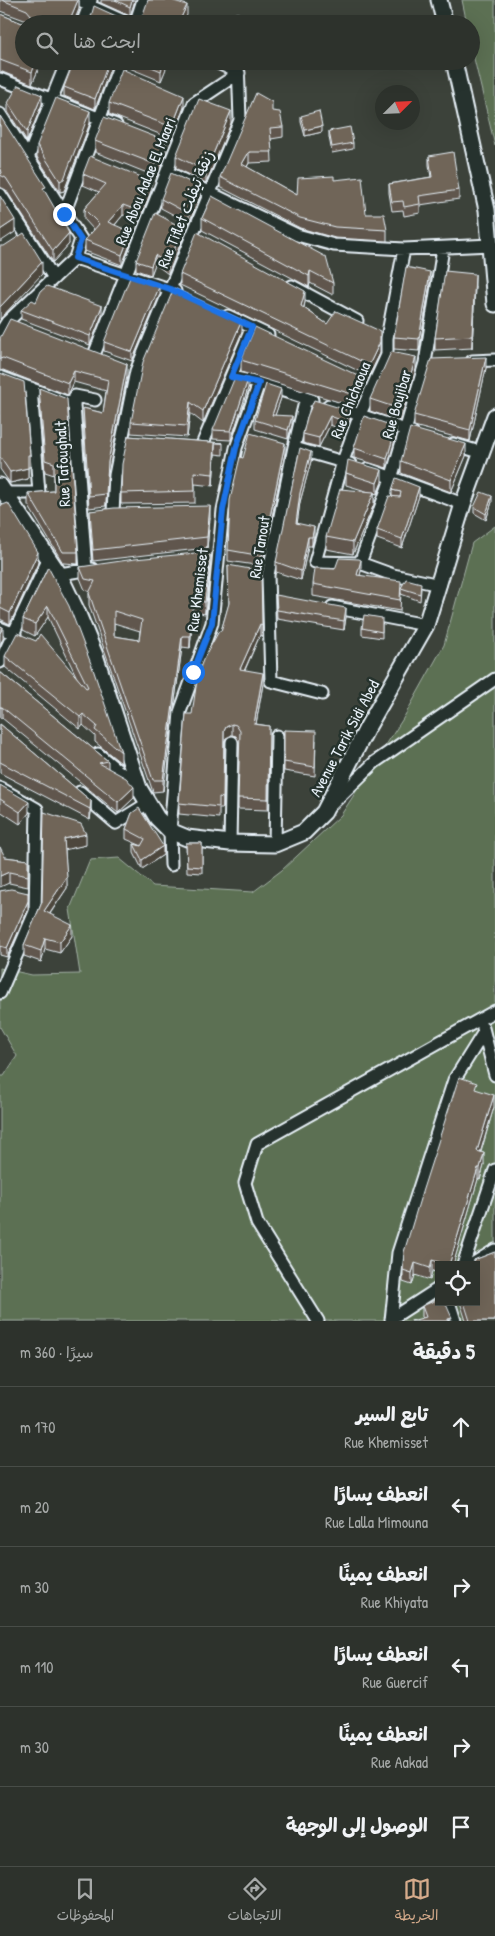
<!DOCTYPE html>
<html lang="ar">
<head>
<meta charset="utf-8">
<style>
  :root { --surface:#2d322c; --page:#393e38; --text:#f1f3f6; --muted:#a7aaa9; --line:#484d48; --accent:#d6ab8b }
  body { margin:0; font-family:"Patrick Hand","Playpen Sans Arabic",sans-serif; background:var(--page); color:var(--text); direction:rtl }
  .controls { position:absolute; right:15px; bottom:15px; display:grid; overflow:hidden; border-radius:0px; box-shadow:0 5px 20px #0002 }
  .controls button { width:45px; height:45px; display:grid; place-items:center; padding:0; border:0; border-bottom:1px solid var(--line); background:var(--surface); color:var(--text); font:25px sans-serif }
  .compass { position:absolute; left:375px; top:85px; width:45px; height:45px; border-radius:50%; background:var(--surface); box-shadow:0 5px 20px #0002; rotate:66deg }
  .stop { position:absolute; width:15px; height:15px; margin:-11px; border:4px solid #1a73e8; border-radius:50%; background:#fff }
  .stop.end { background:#1a73e8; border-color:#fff; box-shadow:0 1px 5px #0008 }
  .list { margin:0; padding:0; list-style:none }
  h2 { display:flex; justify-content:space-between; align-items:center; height:65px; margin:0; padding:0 20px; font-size:21px }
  h2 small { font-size:16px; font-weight:400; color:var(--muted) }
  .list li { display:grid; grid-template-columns:32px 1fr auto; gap:15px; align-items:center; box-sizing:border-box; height:80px; padding:0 20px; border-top:1px solid var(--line) }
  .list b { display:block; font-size:19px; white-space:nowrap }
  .list p { margin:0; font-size:16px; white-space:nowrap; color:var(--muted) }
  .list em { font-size:16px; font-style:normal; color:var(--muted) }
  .icon { flex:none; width:28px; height:28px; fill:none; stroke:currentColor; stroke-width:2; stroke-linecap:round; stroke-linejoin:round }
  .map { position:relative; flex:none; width:495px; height:1321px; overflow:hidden; direction:ltr }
  .search { position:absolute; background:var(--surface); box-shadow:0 5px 20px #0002; left:15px; right:15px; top:15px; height:55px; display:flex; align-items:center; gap:12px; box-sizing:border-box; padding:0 18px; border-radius:28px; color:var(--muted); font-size:19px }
  .sheet { height:545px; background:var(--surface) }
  nav { display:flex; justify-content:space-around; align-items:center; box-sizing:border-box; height:70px; border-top:1px solid var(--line); background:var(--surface); font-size:14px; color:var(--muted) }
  nav a { display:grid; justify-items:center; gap:2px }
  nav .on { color:var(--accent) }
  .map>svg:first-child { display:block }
  .green { fill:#5b6f52; stroke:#a2b0a5; fill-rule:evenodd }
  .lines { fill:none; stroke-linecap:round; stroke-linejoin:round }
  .street-casing { stroke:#e8f1f8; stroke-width:15 }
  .secondary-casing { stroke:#e8f1f8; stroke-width:19 }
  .street { stroke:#26332d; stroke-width:11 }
  .secondary { stroke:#26332d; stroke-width:15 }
  .wall { fill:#60574d; stroke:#e8f1f8; fill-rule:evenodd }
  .shaded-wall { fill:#4e473e; stroke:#e8f1f8 }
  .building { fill:#706559; stroke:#e8f1f8; fill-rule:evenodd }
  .route { stroke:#1a73e8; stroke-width:6 }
  .labels { text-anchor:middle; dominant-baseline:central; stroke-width:5; stroke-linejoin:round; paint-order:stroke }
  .street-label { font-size:16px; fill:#e8f1f8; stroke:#26332d }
</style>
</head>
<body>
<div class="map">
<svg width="495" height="1321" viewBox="0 0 495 1321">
  <rect width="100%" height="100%" fill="#3c423a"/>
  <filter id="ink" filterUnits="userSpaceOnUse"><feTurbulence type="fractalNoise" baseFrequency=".02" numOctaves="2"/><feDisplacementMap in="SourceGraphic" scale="10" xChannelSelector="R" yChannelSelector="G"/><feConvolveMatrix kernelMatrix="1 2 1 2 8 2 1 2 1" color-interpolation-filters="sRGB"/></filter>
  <g filter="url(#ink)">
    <path class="green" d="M462 0H495V146L471 46V24H467Z
      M495 526V1321H0V1076H4L17 1056 0 1027V968L32 975 80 974 70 909 90 860 119 858 153 886 253 892 282 870 341 815 404 717 444 645 472 543ZM439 1265H476V1302H439Z"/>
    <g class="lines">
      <defs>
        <path id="street" d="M77 0 130 24
          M237 20V24
          M82 24 91 0
          M135 24 143 0
          M214 61 239 73
          M0 79 116 125
          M194 103 239 73
          M0 114 81 239 75 258 7 322 0 333
          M28 158 67 61
          M167 172 297 235 334 245 404 249 491 245
          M0 194 54 278
          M64 214 121 61
          M404 249 387 338V355L360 414 343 461 315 562 360 563 393 575 440 585
          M75 258 175 291
          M292 286 357 321
          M228 316 268 335
          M94 355 194 103
          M472 361 495 360
          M0 377 74 405 86 570
          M231 377 259 383 312 400
          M306 398 294 447 268 575 271 681 322 694
          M74 405 75 396 95 400
          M329 405 412 432
          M453 444 483 453
          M202 445 252 327
          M298 449 350 464
          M368 469 463 504
          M6 493H39L31 388
          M113 512 115 475 136 371 240 120 238 61
          M360 563 391 479 425 363 443 248
          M59 574 92 569
          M332 607 426 625
          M0 628 15 634
          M0 662 49 558
          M98 754 139 788
          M0 788 37 809 35 912 0 993
          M80 792 116 823 148 803
          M330 806 375 762 495 679
          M230 843 232 742
          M275 844 277 736
          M171 865 170 831 180 712 212 623 223 510 236 448 259 383
          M483 1028 495 1075
          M463 1265 495 1170
          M471 1265 495 1250
          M449 1302 455 1321
          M391 1319 439 1288
          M318 1321 257 1223 245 1183 257 1144 495 1011
          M391 1321 398 1253 454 1080 484 1032"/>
        <path id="secondary" d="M439 0 445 24
          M454 61 487 210 495 304
          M0 486 59 574 78 614 95 655 139 788 157 818 170 831 187 838 230 843 275 844 304 832 324 812 367 728 426 625 463 504 495 416"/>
      </defs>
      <use href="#street" class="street-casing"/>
      <use href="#secondary" class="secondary-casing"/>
      <use href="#street" class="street"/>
      <use href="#secondary" class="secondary"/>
    </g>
    <path class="wall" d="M0 0H79V9L73 24H24L42 61 32 84 0 71V14L22 23 27 21 0 11Z
      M101 0H135L130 16 101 3Z
      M74 61H113L95 109 64 96V87Z
      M127 61H169L161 81 127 67Z
      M170 61H177L176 64Z
      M8 103 42 104 27 141 8 112Z
      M109 103 184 107 172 139 109 114Z
      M272 111 283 127V137L271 139 272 162 249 163 247 167 297 195 334 180 366 214 387 230V241L335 238 300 228 220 187V177Z
      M0 116 46 194 69 244 53 262 6 190 0 187Z
      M301 116 322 132 305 136 301 122Z
      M90 123 64 191 60 192 37 157V145Z
      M231 123 206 183 176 168V156Z
      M329 131 353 143V149L332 153 329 137Z
      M95 141 166 153 157 177 95 152Z
      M429 156 459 190V199L420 205V213L404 216 403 210 392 211 389 193V184L431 177 429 165Z
      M83 174 151 191 139 221 123 215 115 225 131 242 122 265 85 251V240L94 230 84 219V209L99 192 83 185Z
      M200 196 189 223 161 208V199Z
      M212 196 333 283V295L310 283 309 287 202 230V218Z
      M183 237 168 274 155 264 151 275 136 270V261Z
      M180 274 305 302 304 308 327 324 380 353 369 376 180 285Z
      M430 283 419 351 394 349V337Z
      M475 286 472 348 435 350V338Z
      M160 294 132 361 104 351V342Z
      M36 302 102 315 90 345 21 319V310Z
      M242 332 203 423 190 413 187 437 131 433V422Z
      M0 338 127 376 108 474 106 506 89 508 83 419V408L103 413 106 391 74 382 68 395 3 370 0 371Z
      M241 360 363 390 355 407 241 372Z
      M486 368 470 441 414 426V415Z
      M416 369 400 421 370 411V399Z
      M0 373 30 455V467H28V479L10 483 0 469Z
      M39 388 78 552V564L63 563 28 505V493L54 491V475L45 472 39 400Z
      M248 388 231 440 213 439V430Z
      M281 398 275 415 292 425 288 439 255 429V420Z
      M350 411V420L346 431 330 425 319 447 303 443V434L307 417Z
      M128 436 223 443V455L215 454 213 486 195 484V503L121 504V493Z
      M396 436 387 468 354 458V448Z
      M285 453 262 566 228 561V550Z
      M466 456 451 492 401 473V461Z
      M311 461 300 502 297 523 314 536 312 546H308L301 580 276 572V562Z
      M346 473 382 482 377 494 374 493V504L353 554 326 549V537L369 492 346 485Z
      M392 490 419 496 402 548 377 539V530L392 496Z
      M492 502 486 520 474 513V507Z
      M0 506 38 563 10 624 0 619Z
      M90 511 210 518 207 548 93 561 90 523Z
      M228 565 262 625V636L260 635 245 670 263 684 256 724 269 726 268 810 238 809 239 742 236 736 232 735 226 738 224 742 223 808H219V818L179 814V803L221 631 229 604Z
      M210 566 205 614 193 612 190 648 182 647 163 791 153 792 89 605V593L90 592 85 590 80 578V567ZM114 623 140 631 139 640 114 636Z
      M48 567 121 752V763L95 742V736L83 725 80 729 5 667V656L78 680 48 617 35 636 23 630V619Z
      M361 571 360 575 401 593 400 611 313 596V584Z
      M401 588 421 589 420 601 401 594Z
      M276 595 346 617 344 630 277 619Z
      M382 624V638L362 635V628Z
      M0 672 108 761V768L134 798 118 813 2 718H0Z
      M0 724 91 801V812L90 820 0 773Z
      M284 730 316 740 315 776 284 771Z
      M0 785 29 813 20 824 0 811Z
      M44 812 86 845 65 849 67 888 50 914 72 936 60 953 45 949 41 962 24 956V945L42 902Z
      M132 813 163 855 142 869 134 853V844L142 846 126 839V829Z
      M186 843H202V873L187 872Z
      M5 857 28 860V887L9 883Z
      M0 891 28 893V910L7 957 0 955Z
      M477 1090 494 1107 481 1152 484 1165 480 1180 478 1179 453 1265H439V1273L432 1271 430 1280 415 1275 412 1285 403 1282V1270Z
      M495 1252V1321H466L460 1302H476V1265H474V1260Z
      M422 1306 452 1321 422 1318Z"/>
    <path class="shaded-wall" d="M78 0H79V9L73 24H68Z
      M132 0H135L130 16V7Z
      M187 5V15L183 24H178Z
      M37 61H42L32 84V72Z
      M109 61H113L95 109V99Z
      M165 61H169L161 81V71Z
      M42 95V104L27 141V132Z
      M184 96V107L172 139V127Z
      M90 111V123L64 191 60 192V181Z
      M231 111V123L206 183V171Z
      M322 126V132L305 136V130Z
      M166 141V153L157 177V165Z
      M249 152V163L242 175V164Z
      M151 181V191L139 221V211Z
      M200 187V196L189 223V214Z
      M123 205V215L108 233V222Z
      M15 220V232L0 242V230Z
      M183 228V237L168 274V265Z
      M131 232V242L122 265V255Z
      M69 233V244L53 262V251Z
      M155 255V264L151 275V266Z
      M42 262V274L0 319V307Z
      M310 271V283L309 287V276Z
      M430 272V283L419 351V339Z
      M475 274V286L472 348V336Z
      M160 285V294L132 361V352Z
      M305 291V302L301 318V306Z
      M102 306V315L90 345V336Z
      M242 320V332L203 423V411Z
      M380 342V353L369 376V365Z
      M416 357V369L400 421V409Z
      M486 357V368L470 441V430Z
      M127 364V376L108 474 106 506 108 462Z
      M74 371V382L68 395V383Z
      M363 378V390L355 407V395Z
      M248 379V388L231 440V431Z
      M281 389V398L272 424V415Z
      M190 402V413L187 437V426Z
      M350 411V420L346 431V422Z
      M292 416V425L288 439V430Z
      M330 416V425L319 447V438Z
      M396 427V436L387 468V459Z
      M215 443V454L213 486V474Z
      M285 443V453L262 566V556Z
      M466 444V456L451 492V480Z
      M311 452V461L300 502 296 532V523L300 493Z
      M28 468V479L10 483V472Z
      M382 470V482L377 494V483Z
      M419 487V496L402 548V539Z
      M374 492V504L353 554V542Z
      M492 496V502L486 520V514Z
      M210 506V518L207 548V537Z
      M314 527V536L312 546V537Z
      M308 537V546L301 580V571Z
      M38 552V563L10 624V613Z
      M210 555V566L205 614V602Z
      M361 560V571L357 587V575Z
      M193 601V612L190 648V636Z
      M48 606V617L35 636V624Z
      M346 608V617L344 630V621Z
      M260 624V635L240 680V669Z
      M3 627V639L0 644V633Z
      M182 636V647L163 791V780Z
      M263 673V684L254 735V724Z
      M0 707H2V718H0Z
      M83 714V725L80 729V717Z
      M232 724V735L226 738 224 742 223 808 224 731 226 727Z
      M134 787V798L118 813V802Z
      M91 801V812L90 820V809Z
      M29 802V813L20 824V812Z
      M86 834V845L64 850V839Z
      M163 846V855L142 869V860Z
      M9 872V883L0 887V876Z
      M67 877V888L44 922V911Z
      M28 901V910L7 957V948Z
      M72 925V936L60 953V942Z
      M45 938V949L41 962V951Z
      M494 1095V1107L477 1163V1151Z
      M484 1153V1165L480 1180V1168Z
      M478 1168V1179L453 1265H449Z
      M432 1260V1271L430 1280V1268Z
      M415 1263V1275L412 1285V1273Z"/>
    <path class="building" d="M2 0H78L68 24H56L54 23V24H24V61H37L32 72 0 60V14L22 23 31 20V15L27 10Z
      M115 0H132L130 7Z
      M148 0H171L187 5 178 24H89L94 6 127 21 136 22 142 17Z
      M74 61H109L95 99 64 87Z
      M137 61H165L161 71Z
      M122 69 184 96 172 127 109 103Z
      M18 85 42 95 27 132 8 103Z
      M256 93 272 102V111L280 112 283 127 270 128 272 152H249L242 164 297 195 298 178 334 176V180L362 177 366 214H384L387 230 335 227 300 218 220 177Z
      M56 98 90 111 64 179 60 181 37 145Z
      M199 99 231 111 206 171 176 156Z
      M319 111 322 126 305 130 301 116Z
      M0 116 46 187 43 188 69 233 53 251 6 178 0 175 2 173 1 169 0 170Z
      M104 117 166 141 157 165 95 141Z
      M350 127 353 143 332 147 329 131Z
      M453 152 459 190 419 196 420 204 404 207 403 201 392 202 389 184 432 177 429 156Z
      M90 156 151 181 139 211 123 205 108 222 131 232 122 255 85 240 99 224 84 209 106 184 83 174Z
      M171 173 200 187 189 214 161 199Z
      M0 196 15 220 0 230Z
      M212 196 326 257 333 283 310 271 309 276 202 218Z
      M155 213 183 228 168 265 155 255 151 266 136 261Z
      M197 232 305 291 301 306 327 324 336 311 380 331V342L369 365 180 274Z
      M24 233 42 262 0 307V246H4Z
      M406 267 430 272 419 339 394 337Z
      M445 271 475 274 472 336 435 338Z
      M131 275 160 285 132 352 104 342Z
      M47 286 102 306 90 336 21 310 32 300 36 302 41 291Z
      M174 288 242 320 203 411 190 402 187 426 131 422 143 362Z
      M10 319 127 364 108 462 106 494 89 496 83 408 103 413 108 380 74 371 68 383 3 358 0 359V338Z
      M255 327 363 378 355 395 241 360Z
      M391 352 416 357 400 409 370 399Z
      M486 357 470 430 414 415 431 359Z
      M0 373 24 382 30 455H28V468L10 472 0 457Z
      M235 377 248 379 231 431 213 430Z
      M266 384 281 389 272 415 292 416 288 430 255 420Z
      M39 388 67 399 78 552H63L28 493 54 491V463L45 460Z
      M314 400 350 411 346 422 330 416 319 438 303 434 307 417Z
      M364 416 396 427 387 459 354 448Z
      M410 428 466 444 451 480 401 461Z
      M250 433 285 443 262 556 228 550 230 500 240 457 243 458Z
      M128 436 223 443H215L213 474 194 472 195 491 121 493 122 464Z
      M300 448 311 452 300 493 296 523 314 527 312 537H308L301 571 276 562Z
      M348 460 382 470 377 483 346 473Z
      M396 478 419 487 402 539 377 530 389 496 400 497 401 492 392 490Z
      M340 489 374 492 353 542 326 537Z
      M481 492 492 496 486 514 474 507Z
      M8 503 38 552 10 613 0 608V506Z
      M210 506 207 537 93 550 90 511 114 508Z
      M206 552 210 555 205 602 193 601 190 636H182L163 780H153L89 593 95 581 85 579 80 567 135 559ZM114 611 142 620 139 640 114 636Z
      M339 558 359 559 361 560 357 575 401 581 400 600 313 584 315 568 335 569Z
      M228 565 261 571 262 625 260 624 240 669 263 673 254 724 269 726 268 799 238 798 240 731 236 725 232 724 226 727 224 731 223 798 219 797V807L179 803 186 714H192L198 673 203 660 219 631H221L229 603Z
      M48 567 69 606 93 669 121 752 95 730 97 726 83 714 80 717 5 656 17 633 36 641 40 634 86 688 88 687 48 606 35 624 23 619Z
      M406 579 421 583 420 594 401 588Z
      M276 595 346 608 344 621 277 610Z
      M364 615 382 618V632L362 628Z
      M0 626 3 627 0 633Z
      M0 672 108 761 99 763 126 778 134 787 118 802 2 707H0Z
      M0 724 91 801 90 809 0 762Z
      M284 730 316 731 315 767 284 762Z
      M0 785 29 802 20 812 0 799Z
      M139 808 163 846 142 860 134 844 141 846 145 839 126 829 132 813Z
      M44 812 81 824 86 834 64 839 67 877 44 911 72 925 60 942 45 938 41 951 24 945 42 902Z
      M186 843H202V867L187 866Z
      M0 847 5 857 28 860V876L9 872 0 876Z
      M11 889 28 893V901L7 948 0 946V891Z
      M459 1077 477 1083 475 1089 494 1095 477 1151 484 1153 480 1168H478L449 1265 432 1260 430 1268 415 1263 412 1273 403 1270 404 1252 423 1189Z
      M495 1252V1321H470L464 1302H476V1271H477L476 1265H475L474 1260Z
      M439 1299V1302H445L452 1318 448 1319V1321H411L426 1317 422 1306Z"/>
  </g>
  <g class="lines" filter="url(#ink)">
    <path class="route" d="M64 214 81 240 75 258 170 289 252 327 231 377 259 383 236 448 223 510 212 623 193 672"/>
  </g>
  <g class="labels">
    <g class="street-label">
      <text transform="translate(145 181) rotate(-68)">Rue Abou Aalae El Maari</text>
      <text transform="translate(185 209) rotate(-68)">Rue Tiflet زنقة تيفلت</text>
      <text transform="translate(350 400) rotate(-68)">Rue Chichaoua</text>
      <text transform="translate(396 404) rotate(-74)">Rue Boujibar</text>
      <text transform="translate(62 464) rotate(-93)">Rue Tafoughalt</text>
      <text transform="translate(259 547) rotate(-81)">Rue Tanout</text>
      <text transform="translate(197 590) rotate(-83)">Rue Khemisset</text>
      <text transform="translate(344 738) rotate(-62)">Avenue Tarik Sidi Abed</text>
    </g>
  </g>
</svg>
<div class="controls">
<button><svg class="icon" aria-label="locate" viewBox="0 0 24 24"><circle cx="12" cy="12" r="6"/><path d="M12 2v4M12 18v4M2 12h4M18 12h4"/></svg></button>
</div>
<svg class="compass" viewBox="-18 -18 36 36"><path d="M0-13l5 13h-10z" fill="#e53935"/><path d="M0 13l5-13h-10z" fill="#a7aaa9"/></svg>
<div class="stop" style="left:193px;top:672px"></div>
<div class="stop end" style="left:64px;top:214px"></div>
<div class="search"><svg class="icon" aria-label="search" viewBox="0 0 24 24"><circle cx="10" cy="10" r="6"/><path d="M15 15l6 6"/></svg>ابحث هنا</div>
</div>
<section class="sheet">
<h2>5 دقيقة<small>سيرًا · 360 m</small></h2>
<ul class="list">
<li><svg class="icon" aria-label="ahead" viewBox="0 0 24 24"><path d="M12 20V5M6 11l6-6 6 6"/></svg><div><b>تابع السير</b><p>Rue Khemisset</p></div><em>170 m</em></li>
<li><svg class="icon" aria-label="left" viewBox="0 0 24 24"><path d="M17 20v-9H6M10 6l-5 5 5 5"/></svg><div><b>انعطف يسارًا</b><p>Rue Lalla Mimouna</p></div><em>20 m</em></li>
<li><svg class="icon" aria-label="right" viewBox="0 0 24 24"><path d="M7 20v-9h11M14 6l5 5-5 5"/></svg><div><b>انعطف يمينًا</b><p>Rue Khiyata</p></div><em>30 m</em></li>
<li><svg class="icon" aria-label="left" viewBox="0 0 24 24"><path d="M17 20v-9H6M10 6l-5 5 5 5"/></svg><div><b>انعطف يسارًا</b><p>Rue Guercif</p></div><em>110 m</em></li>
<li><svg class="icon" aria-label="right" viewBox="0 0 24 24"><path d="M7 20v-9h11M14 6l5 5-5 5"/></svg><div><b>انعطف يمينًا</b><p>Rue Aakad</p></div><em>30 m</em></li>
<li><svg class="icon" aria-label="arrive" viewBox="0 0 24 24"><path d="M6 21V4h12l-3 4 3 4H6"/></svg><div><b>الوصول إلى الوجهة</b></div></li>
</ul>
</section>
<nav>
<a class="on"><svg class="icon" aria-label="map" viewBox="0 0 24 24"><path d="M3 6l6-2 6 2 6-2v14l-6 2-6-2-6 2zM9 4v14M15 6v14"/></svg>الخريطة</a>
<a><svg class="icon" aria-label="directions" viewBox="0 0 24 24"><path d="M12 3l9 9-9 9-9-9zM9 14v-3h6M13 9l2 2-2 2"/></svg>الاتجاهات</a>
<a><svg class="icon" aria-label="saved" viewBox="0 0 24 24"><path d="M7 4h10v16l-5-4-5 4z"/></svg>المحفوظات</a>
</nav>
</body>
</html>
